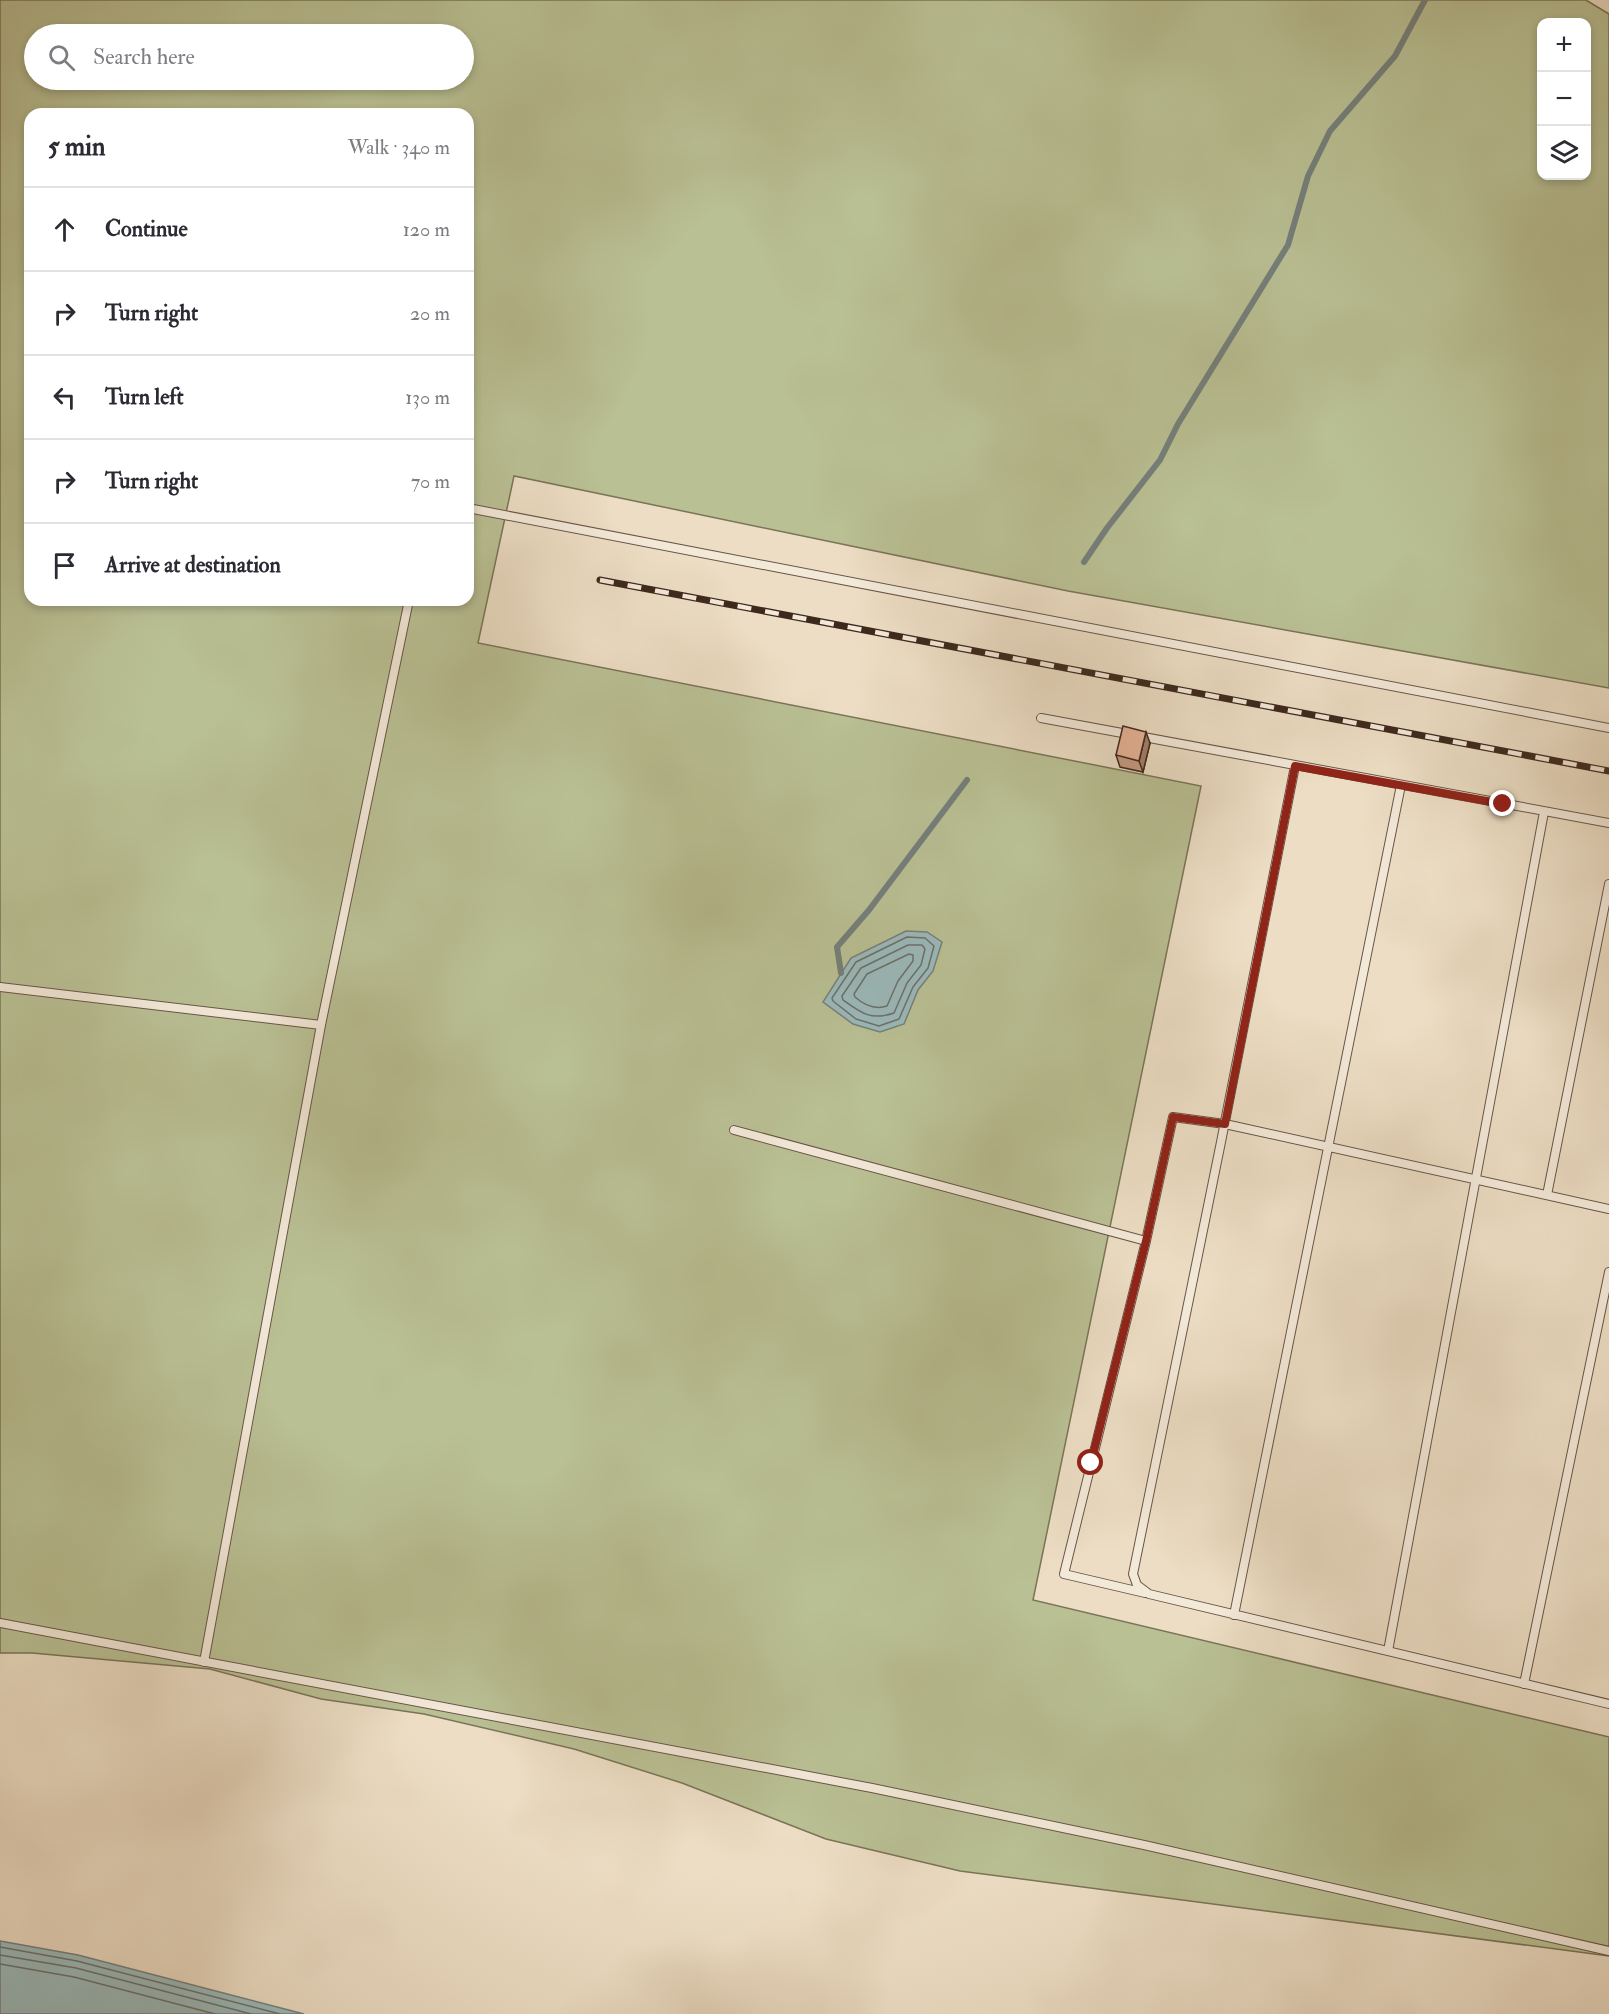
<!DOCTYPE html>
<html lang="en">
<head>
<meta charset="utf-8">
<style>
  :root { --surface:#fff; --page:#f7f7f7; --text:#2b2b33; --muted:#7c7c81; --line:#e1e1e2 }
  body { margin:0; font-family:"IM FELL Double Pica",serif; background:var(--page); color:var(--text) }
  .controls { position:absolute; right:18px; top:18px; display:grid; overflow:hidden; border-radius:12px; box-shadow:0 3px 9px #0003 }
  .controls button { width:54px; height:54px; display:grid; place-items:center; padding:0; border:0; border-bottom:2px solid var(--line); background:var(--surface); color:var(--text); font:30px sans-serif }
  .stop { position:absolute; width:18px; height:18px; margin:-14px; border:4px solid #8f2418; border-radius:50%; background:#fff }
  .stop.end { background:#8f2418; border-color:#fff; box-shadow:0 2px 6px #0008 }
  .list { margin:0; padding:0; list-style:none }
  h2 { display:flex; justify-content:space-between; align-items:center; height:78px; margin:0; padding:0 24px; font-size:26px }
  h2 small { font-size:20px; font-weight:400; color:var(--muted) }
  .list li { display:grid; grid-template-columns:39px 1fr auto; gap:18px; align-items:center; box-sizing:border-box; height:84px; padding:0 24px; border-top:2px solid var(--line) }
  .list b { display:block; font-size:22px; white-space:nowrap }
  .list em { font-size:20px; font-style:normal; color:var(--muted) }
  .icon { flex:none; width:33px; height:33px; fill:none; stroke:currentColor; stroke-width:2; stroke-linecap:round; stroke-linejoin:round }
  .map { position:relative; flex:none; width:1609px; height:2014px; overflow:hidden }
  .search { position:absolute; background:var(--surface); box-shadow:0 3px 9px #0003; left:24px; top:24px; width:450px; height:66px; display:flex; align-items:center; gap:15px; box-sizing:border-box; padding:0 21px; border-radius:33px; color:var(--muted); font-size:22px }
  .panel { position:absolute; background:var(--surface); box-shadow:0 3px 9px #0003; left:24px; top:108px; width:450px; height:498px; border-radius:18px }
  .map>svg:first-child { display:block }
  .green { fill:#b9c094; stroke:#7b7458; stroke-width:1.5; fill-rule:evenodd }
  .water { fill:#9bbabc; stroke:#75807c; stroke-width:1.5 }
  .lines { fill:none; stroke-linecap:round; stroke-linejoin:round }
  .shore { stroke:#6c716c; stroke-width:1.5 }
  .stream { stroke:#75807c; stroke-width:6 }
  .service-casing { stroke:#695547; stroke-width:10 }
  .service { stroke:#f3e9d9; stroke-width:8 }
  .rail-casing { stroke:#3d281d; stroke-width:7 }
  .rail { stroke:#f3e9d9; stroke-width:4.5; stroke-dasharray:14; stroke-linecap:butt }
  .wall { fill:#c69a82; stroke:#3d281d; stroke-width:1.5 }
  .shaded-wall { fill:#a17d6a; stroke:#3d281d; stroke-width:1.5 }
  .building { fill:#e6b397; stroke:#3d281d; stroke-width:1.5 }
  .route { stroke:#8f2418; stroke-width:8 }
</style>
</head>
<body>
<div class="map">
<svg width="1609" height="2014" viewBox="0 0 1609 2014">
  <rect width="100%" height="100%" fill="#ecddc4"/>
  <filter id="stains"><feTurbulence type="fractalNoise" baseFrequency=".00333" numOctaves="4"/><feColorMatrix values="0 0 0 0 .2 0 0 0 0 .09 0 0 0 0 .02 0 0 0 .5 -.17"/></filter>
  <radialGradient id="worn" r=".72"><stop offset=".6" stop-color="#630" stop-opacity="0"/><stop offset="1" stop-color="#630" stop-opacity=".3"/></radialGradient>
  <path class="green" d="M0 0H1586L1609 14V688L1068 591 514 476 478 643 1201 786 1033 1600 1609 1737V1956L960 1871 826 1839 682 1783 574 1749 424 1714 321 1699 210 1669 32 1653H0ZM1542 22H1586V176H1542ZM34 34H464V80H34ZM30 114H468V600H30Z"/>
  <path class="water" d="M906 931 927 932 942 942 933 971 918 990 904 1024 880 1032 853 1024 823 1002 851 958Z
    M0 1941 78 1955 304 2014H0Z"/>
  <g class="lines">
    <path class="shore" d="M907 937 925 938 934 946 928 968 913 987 899 1019 879 1026 856 1019 833 1001 832 998 856 962Z
      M908 945H922L925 949 921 965 907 983 894 1013C871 1021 861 1013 843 1000L842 996 861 968Z
      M909 954 913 955V961L898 981 887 1006C875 1010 864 1005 855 997L854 994 867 974Z
      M0 1947 77 1961 280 2014
      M0 1955 76 1968 251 2014
      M0 1964 74 1977 215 2014"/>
    <path class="stream" d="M1084 562 1107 528 1160 460 1178 424 1288 245 1308 176 1330 131 1395 56 1425 0
      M841 973 837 947 869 910 967 780"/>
    <defs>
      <path id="service" d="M468 508 1609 728
        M1041 718 1609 823
        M1295 766 1221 1142 1133 1574 1137 1585 1149 1594 1609 1704
        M0 987 321 1025 409 600
        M734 1130 1146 1241
        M1547 1195 1609 884
        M1145 1593 1064 1574 1146 1241 1173 1117 1225 1124 1609 1209
        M1234 1615 1401 785
        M0 1623 872 1788 1144 1845 1609 1951
        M1388 1651 1544 812
        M204 1662 321 1025
        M1524 1684 1609 1272"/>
    </defs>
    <use href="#service" class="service-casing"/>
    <use href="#service" class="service"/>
    <defs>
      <path id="rail" d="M600 580 1609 771"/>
    </defs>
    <use href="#rail" class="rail-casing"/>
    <use href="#rail" class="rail"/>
  </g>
  <path class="wall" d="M1150 743 1143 772 1120 767 1116 755Z"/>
  <path class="shaded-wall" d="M1146 732 1150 743 1143 772 1139 761Z"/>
  <path class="building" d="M1123 726 1146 732 1139 761 1116 755Z"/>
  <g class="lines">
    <path class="route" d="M1091 1463 1146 1241 1173 1117 1225 1124 1295 766 1503 804"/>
  </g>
  <rect width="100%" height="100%" filter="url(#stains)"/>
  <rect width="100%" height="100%" fill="url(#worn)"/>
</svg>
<div class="controls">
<button>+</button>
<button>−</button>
<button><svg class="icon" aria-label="layers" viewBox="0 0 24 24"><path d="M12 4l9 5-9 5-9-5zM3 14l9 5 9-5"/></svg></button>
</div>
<div class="stop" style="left:1091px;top:1463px"></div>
<div class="stop end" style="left:1503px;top:804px"></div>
<div class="search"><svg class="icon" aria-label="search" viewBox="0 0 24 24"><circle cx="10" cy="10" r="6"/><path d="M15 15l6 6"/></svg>Search here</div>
<section class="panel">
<h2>5 min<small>Walk · 340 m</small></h2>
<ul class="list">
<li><svg class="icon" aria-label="ahead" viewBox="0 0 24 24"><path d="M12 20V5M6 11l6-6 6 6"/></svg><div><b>Continue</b></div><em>120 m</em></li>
<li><svg class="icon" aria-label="right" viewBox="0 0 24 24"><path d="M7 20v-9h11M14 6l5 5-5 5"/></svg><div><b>Turn right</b></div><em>20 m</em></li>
<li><svg class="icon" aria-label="left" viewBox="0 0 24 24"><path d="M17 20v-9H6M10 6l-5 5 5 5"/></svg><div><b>Turn left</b></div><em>130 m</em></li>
<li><svg class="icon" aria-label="right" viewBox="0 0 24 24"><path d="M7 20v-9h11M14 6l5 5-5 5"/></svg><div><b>Turn right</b></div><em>70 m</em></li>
<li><svg class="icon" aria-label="arrive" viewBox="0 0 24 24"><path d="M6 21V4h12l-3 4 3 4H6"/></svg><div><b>Arrive at destination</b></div></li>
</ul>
</section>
</div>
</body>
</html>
